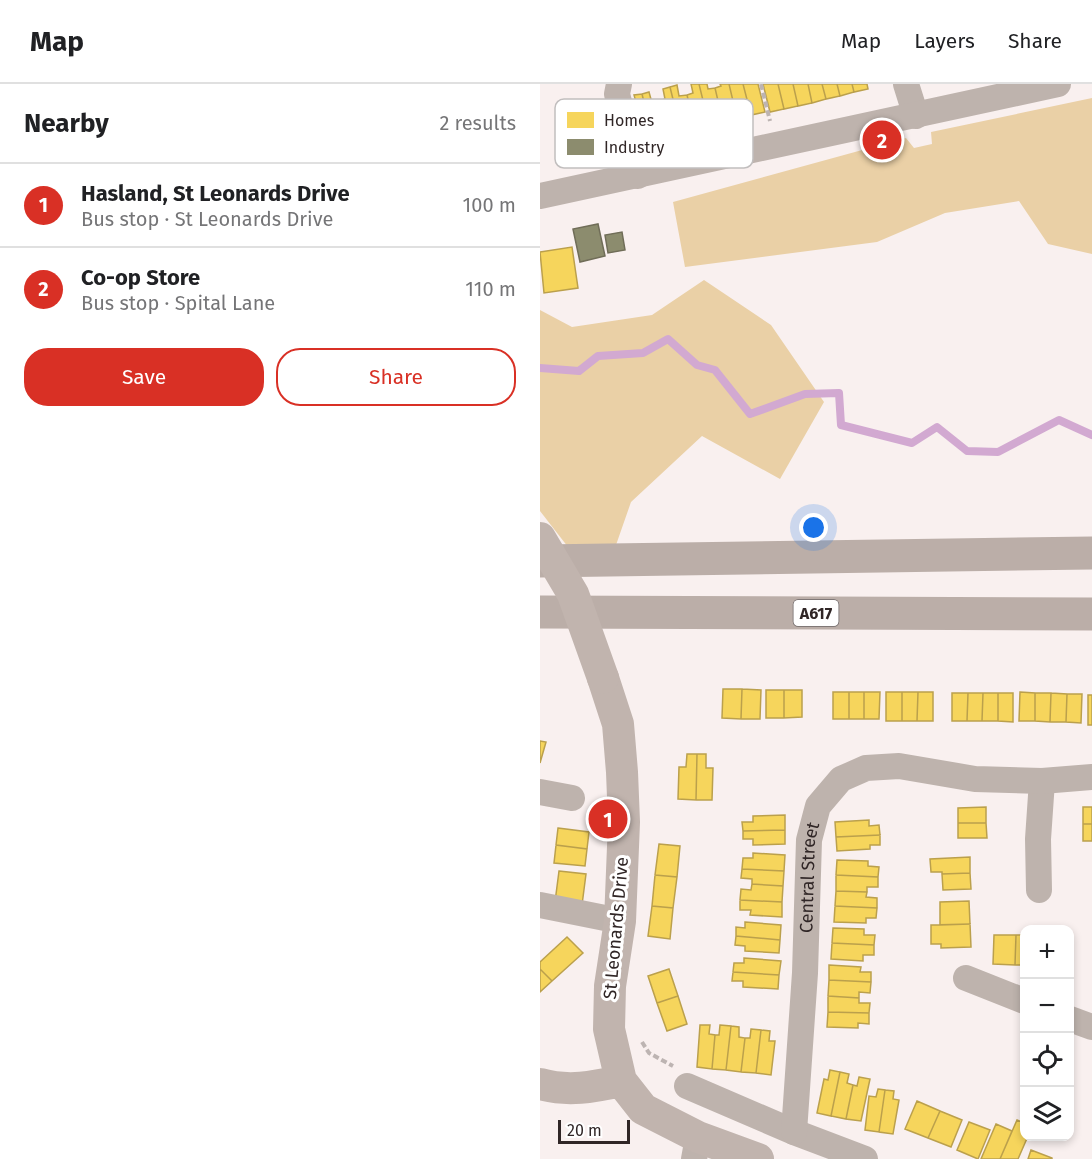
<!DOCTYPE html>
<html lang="en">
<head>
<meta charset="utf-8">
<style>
  :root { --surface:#fff; --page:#f6f6f6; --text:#202124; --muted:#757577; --line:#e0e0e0; --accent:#d93025 }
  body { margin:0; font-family:"Fira Sans",sans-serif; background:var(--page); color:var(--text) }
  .controls { position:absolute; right:18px; bottom:18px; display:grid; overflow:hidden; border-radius:12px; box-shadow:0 3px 9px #0003 }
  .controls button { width:54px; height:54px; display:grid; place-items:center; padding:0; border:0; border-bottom:2px solid var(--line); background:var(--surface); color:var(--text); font:30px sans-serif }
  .scale { position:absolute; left:18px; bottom:15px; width:72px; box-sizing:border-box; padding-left:6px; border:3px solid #302626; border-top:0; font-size:16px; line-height:21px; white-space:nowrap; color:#302626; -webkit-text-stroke:4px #fff; paint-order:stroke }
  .you { position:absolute; left:274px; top:444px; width:21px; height:21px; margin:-15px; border:4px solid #fff; border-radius:50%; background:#1a73e8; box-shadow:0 0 0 9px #1a73e833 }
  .badge { display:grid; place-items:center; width:39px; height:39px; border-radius:50%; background:var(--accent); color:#fff; font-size:20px; font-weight:700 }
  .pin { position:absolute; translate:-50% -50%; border:3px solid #fff; box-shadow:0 2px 6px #0006 }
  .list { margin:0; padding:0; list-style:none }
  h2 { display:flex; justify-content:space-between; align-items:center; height:78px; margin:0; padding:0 24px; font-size:26px }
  h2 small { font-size:20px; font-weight:400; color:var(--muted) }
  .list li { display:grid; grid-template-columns:39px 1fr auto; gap:18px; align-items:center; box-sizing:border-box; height:84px; padding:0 24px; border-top:2px solid var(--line) }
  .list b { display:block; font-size:22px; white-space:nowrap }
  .list p { margin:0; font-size:20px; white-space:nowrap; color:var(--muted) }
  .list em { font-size:20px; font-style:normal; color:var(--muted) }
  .actions { display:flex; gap:12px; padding:18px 24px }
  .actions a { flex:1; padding:14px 0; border:2px solid var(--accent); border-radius:24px; text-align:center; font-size:21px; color:var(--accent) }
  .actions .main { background:var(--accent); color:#fff }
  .icon { flex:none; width:33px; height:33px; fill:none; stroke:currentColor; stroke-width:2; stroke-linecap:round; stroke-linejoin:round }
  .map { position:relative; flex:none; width:552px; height:1075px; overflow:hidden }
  header { display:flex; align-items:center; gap:36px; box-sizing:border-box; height:84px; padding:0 30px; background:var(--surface); border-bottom:2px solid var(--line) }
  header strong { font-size:28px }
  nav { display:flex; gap:33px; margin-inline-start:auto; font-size:21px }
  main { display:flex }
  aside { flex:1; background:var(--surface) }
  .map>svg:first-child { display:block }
  .forest { fill:#ead0a6 }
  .homes { fill:#f6d55c; stroke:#bba04c; stroke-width:1.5 }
  .industry { fill:#8c8c6e; stroke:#706d58; stroke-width:1.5 }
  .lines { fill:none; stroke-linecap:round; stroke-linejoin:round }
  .stream { stroke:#d2a9d1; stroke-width:8 }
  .path { stroke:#bdb4b2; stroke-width:4; stroke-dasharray:6 3; stroke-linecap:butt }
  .minor { stroke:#beb3ad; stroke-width:26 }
  .major { stroke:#c1b4ae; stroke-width:32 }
  .highway { stroke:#bbaea8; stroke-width:33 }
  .major-bridge { stroke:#c1b4ae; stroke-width:32 }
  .labels { text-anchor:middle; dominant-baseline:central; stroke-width:6; stroke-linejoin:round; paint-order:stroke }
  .shield { fill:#fff; stroke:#6e6767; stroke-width:1.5 }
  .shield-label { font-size:16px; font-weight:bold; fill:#302626 }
  .street-label { font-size:18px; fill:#302626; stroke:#fff }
  .key { fill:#fff; stroke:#c1bebe; stroke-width:1.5 }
  .key-label { font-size:16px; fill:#302626 }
</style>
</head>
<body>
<header>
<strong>Map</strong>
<nav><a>Map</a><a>Layers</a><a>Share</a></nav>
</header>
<main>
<aside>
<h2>Nearby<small>2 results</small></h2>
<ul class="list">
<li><span class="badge">1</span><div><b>Hasland, St Leonards Drive</b><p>Bus stop · St Leonards Drive</p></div><em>100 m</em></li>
<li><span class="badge">2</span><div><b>Co-op Store</b><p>Bus stop · Spital Lane</p></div><em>110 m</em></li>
</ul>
<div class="actions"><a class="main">Save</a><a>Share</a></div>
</aside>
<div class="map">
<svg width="552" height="1075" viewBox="0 0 552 1075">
  <rect width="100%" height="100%" fill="#f9f0ef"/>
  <path class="forest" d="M552 14V170L508 160 479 117 405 129 337 158 145 183 133 118 366 54 374 64 392 60 391 48Z
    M164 196 231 241 284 318 240 395 162 352 91 418 76 461 28 463 0 427V226L32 243 112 231Z"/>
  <path class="homes" d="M151 0H159L169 41 155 45 147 11 153 9Z
    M159 0H167L168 5 175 4 183 38 169 41Z
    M180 0H189L197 34 183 38 175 4 181 2Z
    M189 0H203L211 31 197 34Z
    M203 0H218L225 28 211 31Z
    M223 0H238L244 25 230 28Z
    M238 0H253L258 22 244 25Z
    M253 0H268L272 19 258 22Z
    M268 0H282L286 15 272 19Z
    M282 0H297L300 12 286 15Z
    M297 0H312L314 8 300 12Z
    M312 0H327L328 5 314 8Z
    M137 1 139 12 147 11 155 45 141 48 130 3Z
    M130 3 141 48 127 51 119 17 125 15 123 5Z
    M109 8 112 19 119 17 127 51 113 55 102 10Z
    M102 10 113 55 99 58 91 24 97 22 94 11Z
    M32 163 38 204 4 209 0 168Z
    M183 605H202L201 635 182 634Z
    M202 605 221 606 220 635H201Z
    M226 606H244V634H226Z
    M244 606H262V633L244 634Z
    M293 608H309V635H293Z
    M309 608H324V635H309Z
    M324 608H340L339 635H324Z
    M346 608H362V637H346Z
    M362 608H378L377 637H362Z
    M378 608H393V637H377Z
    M480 608 495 609V637H479Z
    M412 609H428L427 637H412Z
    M428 609H443L442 637H427Z
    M443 609H458V637H442Z
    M458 609H473V638L458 637Z
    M495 609H511L510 638 495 637Z
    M511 609 527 610 526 638H510Z
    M527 610H542L541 639 526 638Z
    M548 611H552V641H548Z
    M0 657 6 658 0 679Z
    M147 670H157L156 716 138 715 139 683H146Z
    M157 670H166V684H173L172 716H156Z
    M446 723V739H418V724Z
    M543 723H552V740H543Z
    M245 731V746L203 747 202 738H213V732Z
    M329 736V742L339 741 340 751 296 753 295 738Z
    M418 739H446L447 754H418Z
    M543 740H552V757H543Z
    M18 744 49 748 47 765 16 761Z
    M245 746V760L213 761V755H203V747Z
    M340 751V761H330V765L297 767 296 753Z
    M119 760 140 762 137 793 115 791Z
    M16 761 47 765 45 782 14 779Z
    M213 769 245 771 244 787 202 785 203 774H213Z
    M430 773V789L402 790V788H391L390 775Z
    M297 776 328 777V782L339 783 338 793 296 791Z
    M202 785 244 787 243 802 212 800V795L201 794Z
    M19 787 46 790 42 821 15 818Z
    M430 789 431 805 403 806 402 790Z
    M115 791 137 793 133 824 112 822Z
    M296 791 338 793V803H327V808L296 807Z
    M212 800 243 802 242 818 200 816 201 805 211 806Z
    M296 807 327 808 326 813 337 814V824L295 822Z
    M200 816 242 818V833L210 831 211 826H200Z
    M429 817 430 840 400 841V818Z
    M112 822 133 824 130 855 108 852Z
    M295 822 337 824 336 834H326V839L294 838Z
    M205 838 241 841 240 856 196 852V843L205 844Z
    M430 840 431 863 401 864V860H391V841Z
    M293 844 324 845V851H335L334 861 292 859Z
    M454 851H476L475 881 453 880Z
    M476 851H484V881H475Z
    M196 852 240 856 239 869 205 867V862L195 861Z
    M27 853 43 869 12 897 0 885V878Z
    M292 859 334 861V871H323V877L291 875Z
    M204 874 241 877 239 891 193 888 194 879H204Z
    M289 881 321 883 320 888H331V898L289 896Z
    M0 885 12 897 0 908Z
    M129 885 138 912 117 919 108 892Z
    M193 888 239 891 238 905 203 903V897H192Z
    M289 896 331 898 330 909 319 908V914L288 912Z
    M138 912 147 940 127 947 117 919Z
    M288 912 319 914V919H330L329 929 288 928Z
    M288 928 329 929V940L318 939V944L287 943Z
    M160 941H170L169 950 175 951 172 985 157 983Z
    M180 941 191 942 186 986 172 985 175 951H179Z
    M191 942 199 943V953L205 954 201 988 186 986Z
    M211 945 221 946 216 989 201 988 205 954H210Z
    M221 946 230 947 229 957H235L231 991 216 989Z
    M290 986 300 988 291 1032 277 1029 284 995 288 996Z
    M300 988 309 990 307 999 313 1001 306 1035 291 1032Z
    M319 993 330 995 321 1037 306 1035 313 1001 317 1002Z
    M338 1005 345 1006 339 1048 325 1046 329 1012 336 1013Z
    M345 1006 354 1007 353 1015 359 1016 353 1050 339 1048Z
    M377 1017 400 1027 388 1054 365 1045Z
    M400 1027 422 1036 411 1063 388 1054Z
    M477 1036 484 1039V1052H488L478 1075H460Z
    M429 1038 450 1046 438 1075 417 1066Z
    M456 1040 472 1047 460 1075H441Z
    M491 1066 512 1074V1075H488Z"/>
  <path class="industry" d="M58 140 65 172 40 178 33 145Z
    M82 148 85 166 68 169 65 151Z"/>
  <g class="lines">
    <path class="stream" d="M0 284 39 287 58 272 103 269 128 255 157 281 175 286 210 330 265 310 299 309 301 341 372 359 397 343 427 367 458 368 519 336 552 351"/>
    <path class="path" d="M221 0 230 37
      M51 736 52 728
      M102 958 109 969 133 982"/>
    <g class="minor">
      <path d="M79 0 77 10 98 92"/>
      <path d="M366 0 376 32"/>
      <path d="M0 112 518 0"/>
      <path d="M0 708 32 714"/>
      <path d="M499 806 498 755 502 697"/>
      <path d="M0 821 80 837"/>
      <path d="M426 894 484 917"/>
      <path d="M530 935 552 943"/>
      <path d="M147 1002 254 1048 325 1075"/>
      <path id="s1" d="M254 1048 265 889 269 756 278 722 301 695 326 684 359 682 435 695 502 697 552 693"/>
      <path d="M154 1075 158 1053"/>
    </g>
    <path class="major" d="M63 594 78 640 82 688 84 738 80 837 70 902 69 945 81 997 103 1025 158 1053 218 1075
      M0 1000C28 1008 53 1003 81 997"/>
    <path class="highway" d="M0 477 552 469
      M0 528 552 530"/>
    <path class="major-bridge" d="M0 454 33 510 63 594"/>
  </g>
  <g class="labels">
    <rect class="shield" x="253.5" y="516" width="45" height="26" rx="4.5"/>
    <g class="shield-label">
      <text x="276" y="529">A617</text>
    </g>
    <g class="street-label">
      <text stroke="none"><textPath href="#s1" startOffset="255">Central Street</textPath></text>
      <text transform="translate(76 844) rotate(-85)">St Leonards Drive</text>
    </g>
  </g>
  <rect x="15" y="15" width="198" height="69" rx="9" class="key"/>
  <rect x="27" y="28" width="27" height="16" fill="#f6d55c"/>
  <rect x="27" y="55" width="27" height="16" fill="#8c8c6e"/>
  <g class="key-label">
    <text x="64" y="42">Homes</text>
    <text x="64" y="69">Industry</text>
  </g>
</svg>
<div class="controls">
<button>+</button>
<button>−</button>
<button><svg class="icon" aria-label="locate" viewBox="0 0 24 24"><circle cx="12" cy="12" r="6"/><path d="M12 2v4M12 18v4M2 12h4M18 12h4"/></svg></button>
<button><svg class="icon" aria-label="layers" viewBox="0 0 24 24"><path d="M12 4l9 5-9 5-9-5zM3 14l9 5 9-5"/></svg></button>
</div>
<div class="scale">20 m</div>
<div class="you"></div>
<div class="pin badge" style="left:68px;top:735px">1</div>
<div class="pin badge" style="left:342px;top:56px">2</div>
</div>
</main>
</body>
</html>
